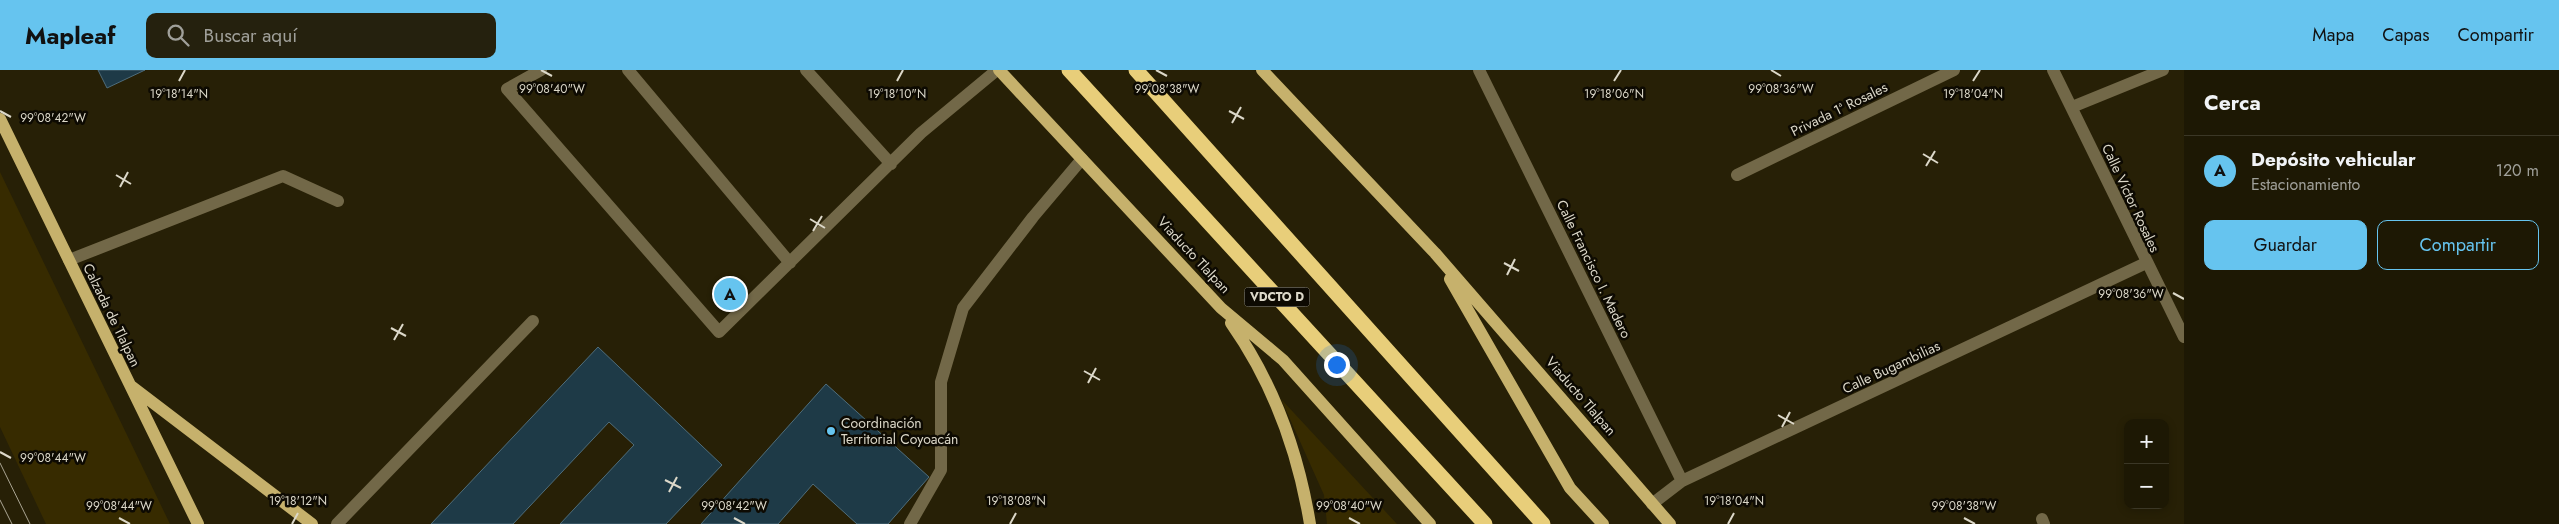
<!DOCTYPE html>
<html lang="es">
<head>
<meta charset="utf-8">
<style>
  :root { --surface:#1d1804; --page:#25210e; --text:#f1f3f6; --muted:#a0a09a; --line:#3b3726; --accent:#66c4ef }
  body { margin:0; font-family:Jost,sans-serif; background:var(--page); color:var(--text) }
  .controls { position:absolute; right:15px; bottom:15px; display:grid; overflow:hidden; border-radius:10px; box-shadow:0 2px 8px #0003 }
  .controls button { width:45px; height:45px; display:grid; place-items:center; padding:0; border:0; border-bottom:1px solid var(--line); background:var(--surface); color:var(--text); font:25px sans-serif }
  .you { position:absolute; left:1336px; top:294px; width:18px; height:18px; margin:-12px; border:4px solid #fff; border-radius:50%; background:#1a73e8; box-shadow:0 0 0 8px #1a73e833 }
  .badge { display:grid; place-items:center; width:32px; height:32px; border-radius:50%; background:var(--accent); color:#111; font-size:16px; font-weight:700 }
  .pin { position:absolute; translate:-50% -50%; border:2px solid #fff; box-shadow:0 1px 5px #0006 }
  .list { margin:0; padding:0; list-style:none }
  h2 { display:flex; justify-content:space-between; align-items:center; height:65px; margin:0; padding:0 20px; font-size:21px }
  h2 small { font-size:16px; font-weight:400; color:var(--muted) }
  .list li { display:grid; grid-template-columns:32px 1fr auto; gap:15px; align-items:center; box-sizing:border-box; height:70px; padding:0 20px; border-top:1px solid var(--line) }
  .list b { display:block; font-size:19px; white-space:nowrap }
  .list p { margin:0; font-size:16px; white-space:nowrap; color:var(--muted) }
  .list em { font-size:16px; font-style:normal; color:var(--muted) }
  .actions { display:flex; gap:10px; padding:15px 20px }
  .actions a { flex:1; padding:11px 0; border:1px solid var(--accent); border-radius:10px; text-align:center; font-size:18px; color:var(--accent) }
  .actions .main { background:var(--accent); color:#111 }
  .icon { flex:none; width:28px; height:28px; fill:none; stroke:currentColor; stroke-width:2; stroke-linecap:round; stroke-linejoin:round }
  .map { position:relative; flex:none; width:2184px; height:454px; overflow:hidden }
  header { display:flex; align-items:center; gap:30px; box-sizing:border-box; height:70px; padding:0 25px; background:var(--accent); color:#111 }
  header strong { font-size:24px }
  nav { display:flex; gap:28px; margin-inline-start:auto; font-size:18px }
  .search { width:350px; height:45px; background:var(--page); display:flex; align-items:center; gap:12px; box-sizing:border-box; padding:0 18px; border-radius:10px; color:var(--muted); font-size:19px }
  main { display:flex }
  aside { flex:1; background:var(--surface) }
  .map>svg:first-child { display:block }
  .green { fill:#372b00 }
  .building { fill:#1e3a47; stroke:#4f6d7b }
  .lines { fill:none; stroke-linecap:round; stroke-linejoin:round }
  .minor { stroke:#726848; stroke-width:12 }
  .major { stroke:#c6b16c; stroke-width:12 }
  .highway { stroke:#e8ce7a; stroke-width:15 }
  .tram { stroke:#aba694; stroke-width:1 }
  .ticks { fill:none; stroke:#dcd8c9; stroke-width:2 }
  .poi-dot { fill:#66c4ef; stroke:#0d0a02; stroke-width:2 }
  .labels { text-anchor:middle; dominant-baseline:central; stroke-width:5; stroke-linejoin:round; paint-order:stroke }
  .shield { fill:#0d0a02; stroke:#9e9a8d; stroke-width:1 }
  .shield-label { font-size:12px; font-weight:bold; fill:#dcd8c9 }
  .street-label { font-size:14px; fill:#dcd8c9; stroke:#0d0a02 }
  .poi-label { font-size:14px; fill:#dcd8c9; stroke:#0d0a02; text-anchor:start }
  .ticks-label { font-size:12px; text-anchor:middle; fill:#dcd8c9; stroke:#0d0a02; stroke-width:5; stroke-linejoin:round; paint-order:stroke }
</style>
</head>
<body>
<header>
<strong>Mapleaf</strong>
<div class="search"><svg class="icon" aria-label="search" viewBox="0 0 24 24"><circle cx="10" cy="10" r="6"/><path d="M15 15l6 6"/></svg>Buscar aquí</div>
<nav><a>Mapa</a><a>Capas</a><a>Compartir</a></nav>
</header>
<main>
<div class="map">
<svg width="2184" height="454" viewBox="0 0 2184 454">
  <rect width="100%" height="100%" fill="#272006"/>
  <path class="green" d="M0 102 170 454H46L0 357Z
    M1281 329 1397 454H1327L1324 425Z"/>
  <path class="building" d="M98 0H145L107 18Z
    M598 277 722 395 666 454H560L634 375 609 352 513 454H431Z
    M826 314 929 407 888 454H857L813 414 778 454H701Z"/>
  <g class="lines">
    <path class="minor" d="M541 0 507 19 719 262 921 63 997 0
      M628 0 790 193
      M806 0 891 94
      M1479 0 1682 411
      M2053 0 2184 267
      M2072 37 2163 0
      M1737 105 1954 0
      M69 190 283 106 338 131
      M1652 434 1682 411 2146 193
      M2042 449 2044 454
      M337 454 533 251
      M910 454 941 400V312L963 238 1033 147 1082 89"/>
    <path class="major" d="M999 0 1221 238 1283 290 1430 454
      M1262 0 1435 183 1670 454
      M0 49 198 454
      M1450 209 1570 418 1603 454
      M1231 253C1274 314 1298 381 1310 454
      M131 316 312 454"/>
    <path class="highway" d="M1069 0 1485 454
      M1136 0 1543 454"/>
    <path class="tram" d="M0 393 30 454
      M0 430 12 454"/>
  </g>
  <path class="ticks" d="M541 0 552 6M1156 0 1167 6M1771 0 1781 6M179 11 185 0M897 11 903 0M1614 11 1621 0M1973 11 1980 0M0 41 11 47M1229 41 1244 49M1232 53 1241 37M1923 84 1938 93M1926 96 1935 81M116 105 131 114M120 117 128 102M810 149 825 158M813 161 822 146M1504 193 1519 201M1507 205 1515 189M2173 223 2184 229M391 258 406 266M394 270 403 254M1084 301 1100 310M1088 313 1096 298M1778 345 1794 354M1782 357 1790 342M0 382 11 388M665 410 681 418M669 422 677 407M119 448 130 454M734 448 745 454M1349 448 1360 454M1964 448 1975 454M292 454 298 443M1010 454 1016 443M1728 454 1734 443"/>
  <circle class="poi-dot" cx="831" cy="361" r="5"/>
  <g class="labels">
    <rect class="shield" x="1244.5" y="217.5" width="65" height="19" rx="4"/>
    <g class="shield-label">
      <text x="1277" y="227">VDCTO D</text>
    </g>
    <g class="street-label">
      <text transform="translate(1839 39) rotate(-26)">Privada 1ª Rosales</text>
      <text transform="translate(2131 128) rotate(65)">Calle Víctor Rosales</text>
      <text transform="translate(1194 185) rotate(47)">Viaducto Tlalpan</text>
      <text transform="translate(1594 199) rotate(64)">Calle Francisco I. Madero</text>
      <text transform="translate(112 245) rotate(64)">Calzada de Tlalpan</text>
      <text transform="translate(1891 297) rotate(-25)">Calle Bugambilias</text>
      <text transform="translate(1581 326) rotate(49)">Viaducto Tlalpan</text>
    </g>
    <g class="poi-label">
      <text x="841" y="353">Coordinación<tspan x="841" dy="16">Territorial Coyoacán</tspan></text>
    </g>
  </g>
  <g class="ticks-label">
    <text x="1781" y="23">99°08'36"W</text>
    <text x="552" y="23">99°08'40"W</text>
    <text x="1167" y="23">99°08'38"W</text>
    <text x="179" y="28">19°18'14"N</text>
    <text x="897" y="28">19°18'10"N</text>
    <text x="1614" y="28">19°18'06"N</text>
    <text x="1973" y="28">19°18'04"N</text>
    <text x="53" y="52">99°08'42"W</text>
    <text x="2131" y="228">99°08'36"W</text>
    <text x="53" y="392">99°08'44"W</text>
    <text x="298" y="435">19°18'12"N</text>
    <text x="1016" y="435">19°18'08"N</text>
    <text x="1734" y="435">19°18'04"N</text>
    <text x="119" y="440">99°08'44"W</text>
    <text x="734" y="440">99°08'42"W</text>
    <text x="1349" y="440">99°08'40"W</text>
    <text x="1964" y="440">99°08'38"W</text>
  </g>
</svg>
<div class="controls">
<button>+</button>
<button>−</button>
</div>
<div class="you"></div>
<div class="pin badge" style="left:730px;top:224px">A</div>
</div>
<aside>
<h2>Cerca<small></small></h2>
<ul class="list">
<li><span class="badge">A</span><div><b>Depósito vehicular</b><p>Estacionamiento</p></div><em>120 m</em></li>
</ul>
<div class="actions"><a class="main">Guardar</a><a>Compartir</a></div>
</aside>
</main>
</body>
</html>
